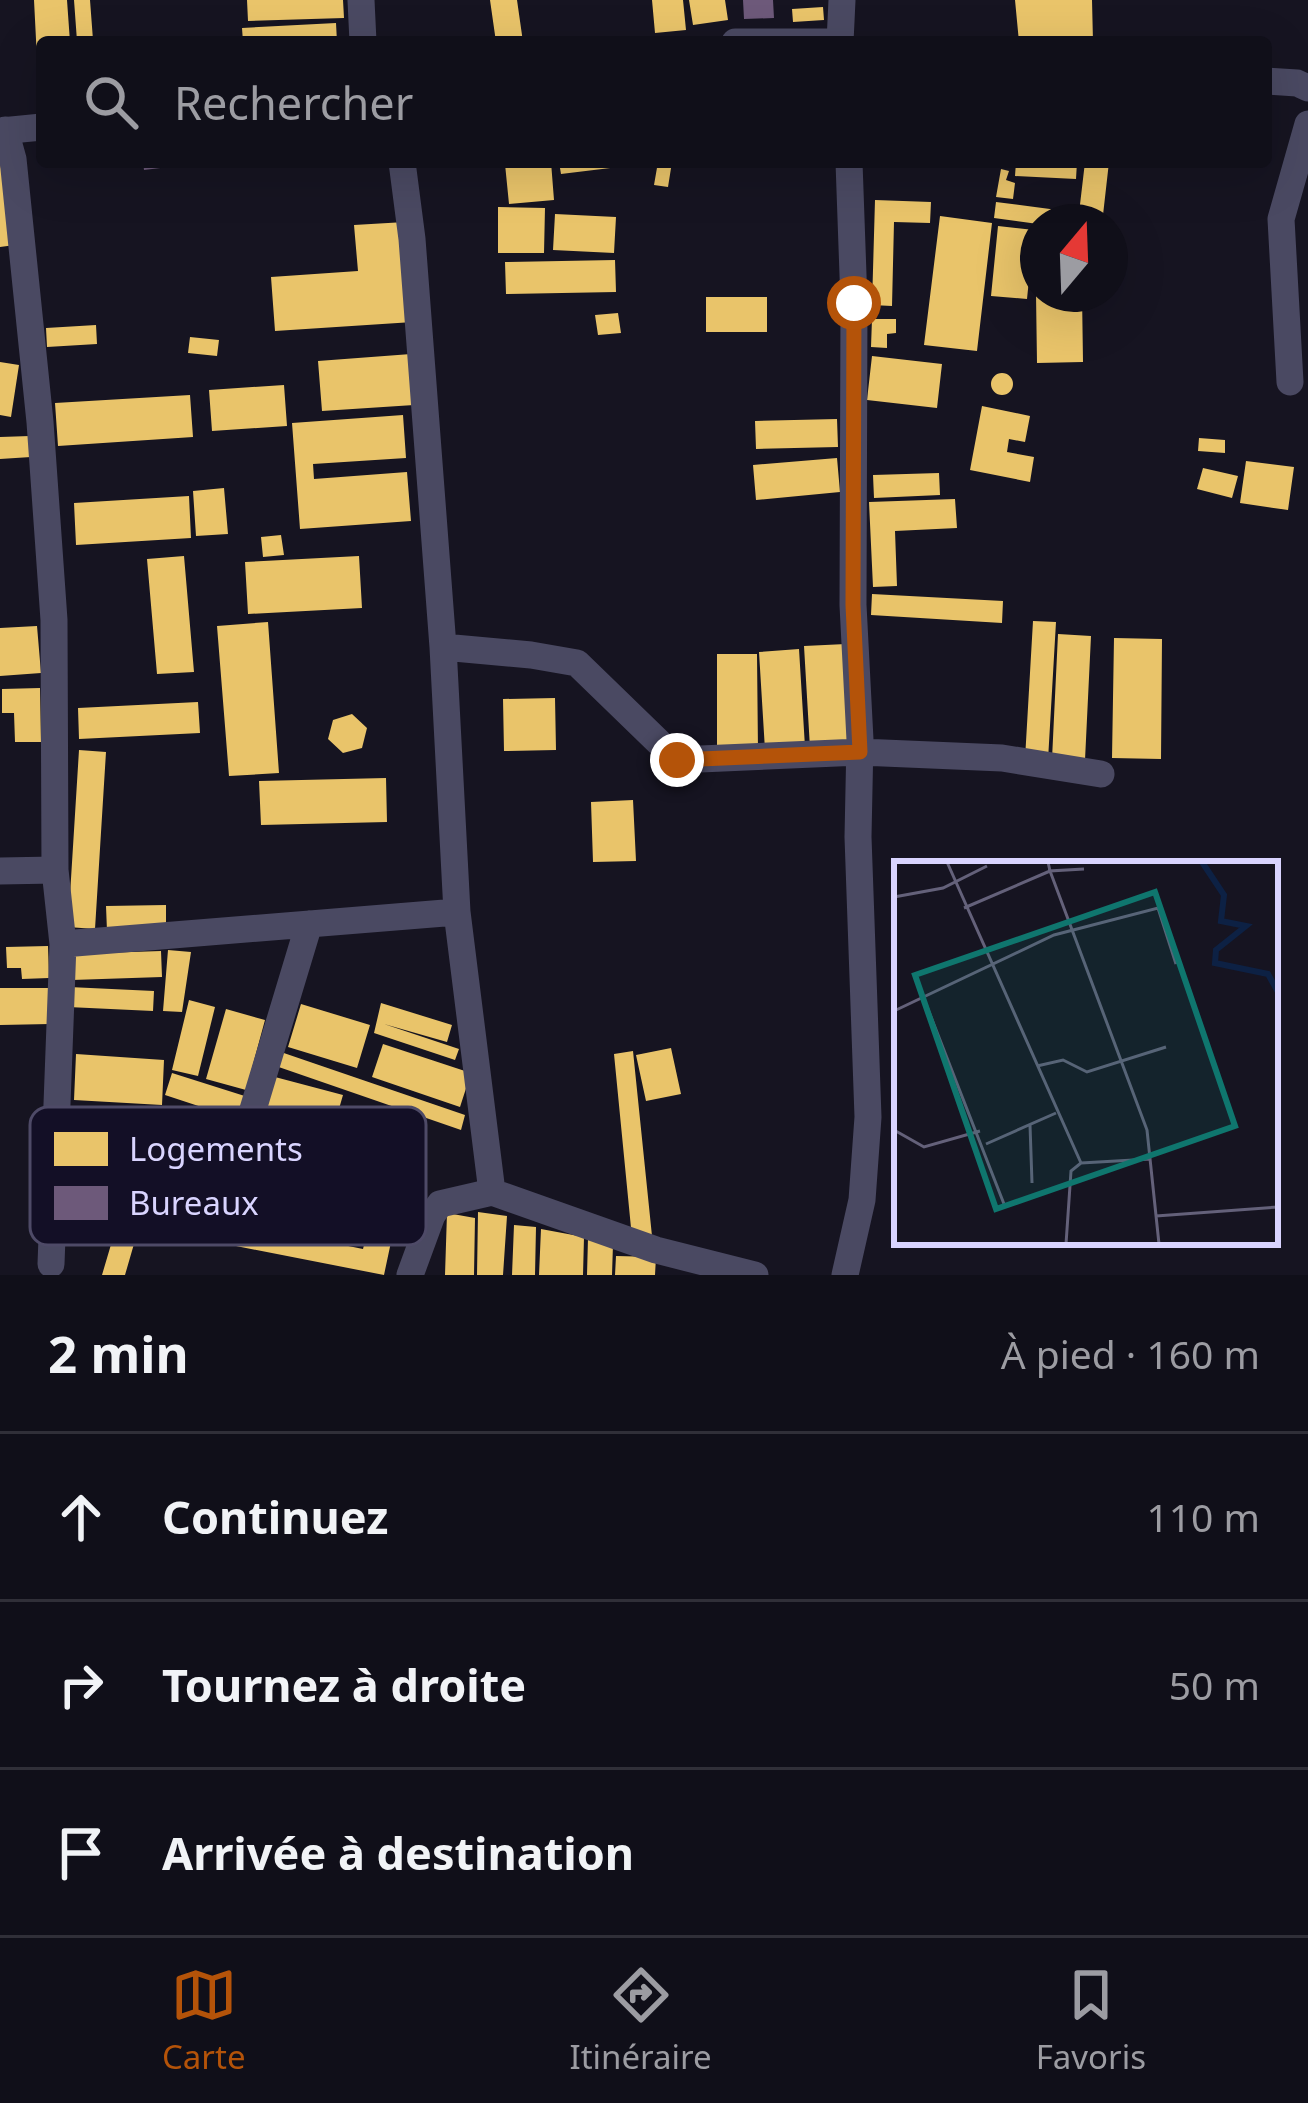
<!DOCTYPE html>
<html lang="fr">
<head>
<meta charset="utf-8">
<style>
  :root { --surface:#100f19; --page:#191822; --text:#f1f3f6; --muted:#9c9ca2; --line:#302f38; --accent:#b45309 }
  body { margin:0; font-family:"Noto Sans",sans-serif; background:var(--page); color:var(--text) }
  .compass { position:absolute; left:1020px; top:204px; width:108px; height:108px; border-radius:50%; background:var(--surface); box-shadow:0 12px 48px #0002; rotate:19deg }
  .stop { position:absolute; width:36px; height:36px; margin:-27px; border:9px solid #b45309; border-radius:50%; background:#fff }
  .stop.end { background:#b45309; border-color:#fff; box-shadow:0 3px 12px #0008 }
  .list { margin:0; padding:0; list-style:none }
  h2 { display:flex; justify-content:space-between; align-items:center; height:156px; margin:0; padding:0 48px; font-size:51px }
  h2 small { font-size:39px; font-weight:400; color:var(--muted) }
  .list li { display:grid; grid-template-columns:78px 1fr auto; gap:36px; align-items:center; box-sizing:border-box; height:168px; padding:0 48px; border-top:3px solid var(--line) }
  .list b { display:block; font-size:45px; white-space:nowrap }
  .list em { font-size:39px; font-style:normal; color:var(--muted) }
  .icon { flex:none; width:66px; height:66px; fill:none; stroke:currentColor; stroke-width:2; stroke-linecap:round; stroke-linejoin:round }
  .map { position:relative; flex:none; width:1308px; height:1275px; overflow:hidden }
  .search { position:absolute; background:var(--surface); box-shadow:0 12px 48px #0002; left:36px; right:36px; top:36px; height:132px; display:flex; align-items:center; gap:30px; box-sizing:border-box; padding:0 42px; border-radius:12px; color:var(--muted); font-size:45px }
  .sheet { height:660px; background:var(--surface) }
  nav { display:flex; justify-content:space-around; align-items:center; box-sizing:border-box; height:168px; border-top:3px solid var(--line); background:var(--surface); font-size:33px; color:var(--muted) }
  nav a { display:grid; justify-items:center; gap:6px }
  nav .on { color:var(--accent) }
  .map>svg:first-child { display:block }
  .homes { fill:#e9c46a }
  .offices { fill:#6d597a }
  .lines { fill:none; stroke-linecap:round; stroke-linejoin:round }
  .street { stroke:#4a4962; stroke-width:27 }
  .route { stroke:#b45309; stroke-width:15 }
  .inset-river { fill:none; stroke:#0d2144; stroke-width:6 }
  .inset-road { fill:none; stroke:#64617a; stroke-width:3 }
  .view { fill:#0f766e; fill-opacity:0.15; stroke:#0f766e; stroke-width:6 }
  .inset-edge { fill:none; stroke:#d9d4ff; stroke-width:6 }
  .key { fill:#130f26; stroke:#4e4a67; stroke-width:3 }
  .key-label { font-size:33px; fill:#d9d4ff }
</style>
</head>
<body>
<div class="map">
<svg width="1308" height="1275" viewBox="0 0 1308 1275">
  <rect width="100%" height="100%" fill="#161421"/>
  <path class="homes" d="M34 0H67L70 42H42V79H38Z
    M74 0H90L93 40 77 41Z
    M247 0H343L344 18 248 21Z
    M490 0H517L523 42H496Z
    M652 0H683L686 30 655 33Z
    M689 0H725L728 20 693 25Z
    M1015 0H1092L1093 42H1019Z
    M823 7 824 20 793 22 792 9Z
    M336 23 337 42H243L242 28Z
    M551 162 554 200 509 204 505 164Z
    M559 162H635V165L561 174Z
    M658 162H672L668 187 654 185Z
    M1016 162H1077L1076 179 1015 176Z
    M1085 162H1109L1103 215 1079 213Z
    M0 163 15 245 0 247Z
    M1001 169 1009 171 1006 180 1015 183 1013 199 996 197Z
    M875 200 931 202 930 223 894 222 892 306 872 305Z
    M996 202 1065 211 1064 222 1038 224 994 218Z
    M498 207 545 208 544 253H498Z
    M555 214 616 217 614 253 553 250Z
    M940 216 992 223 977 351 924 345Z
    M405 222 413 322 275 331 271 277 358 271 354 225Z
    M998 226 1034 230 1027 299 991 296Z
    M615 260 616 292 506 294 505 262Z
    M1036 294H1082L1083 362 1037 363Z
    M706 297H767V332H706Z
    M618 313 621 333 598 335 595 315Z
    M872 319H896V333L887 334V348L871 347Z
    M96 325 97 344 47 347 46 328Z
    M190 337 219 340 217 356 188 353Z
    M411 354 414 405 322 411 318 361Z
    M872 356 942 364 937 408 867 400Z
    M0 362 19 365 11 417 0 415Z
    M991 384a11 11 0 1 1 22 0a11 11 0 1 1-22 0Z
    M284 385 287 426 212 431 209 390Z
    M190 395 193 437 58 446 55 403Z
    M982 406 1030 416 1025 442 1009 439 1007 452 1034 457 1030 482 970 470Z
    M403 415 406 458 313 464 314 479 407 472 411 521 300 529 292 423Z
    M837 419 838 447 756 449 755 421Z
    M30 436 31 457 0 459V437Z
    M1199 438 1225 440V453L1198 451Z
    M837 458 840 492 756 500 753 465Z
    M1246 461 1294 467 1288 510 1240 503Z
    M1203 468 1238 476 1232 498 1197 489Z
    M939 473 940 495 874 498 873 475Z
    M224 488 228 534 196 536 193 491Z
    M189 496 191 538 76 545 74 503Z
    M955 499 957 528 895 531 897 586 873 587 869 502Z
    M281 535 284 555 263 557 261 537Z
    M184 556 194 672 157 674 147 559Z
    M359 556 362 608 248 614 245 562Z
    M872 594 1003 601 1002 623 871 615Z
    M1033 621 1056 622 1048 760 1025 759Z
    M268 622 279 773 229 776 217 626Z
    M37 626 41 673 0 676V628Z
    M1058 634 1091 636 1085 760 1052 759Z
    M1114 638 1162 639 1161 759 1112 758Z
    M846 644 851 746 810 748 804 646Z
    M799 649 805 747 765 750 759 652Z
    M717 654H757L758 752H717Z
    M40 688 41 742H15L14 713H2V689Z
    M555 698 556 750 504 751 503 699Z
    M198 702 200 733 79 739 78 708Z
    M352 714 367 728 362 748 343 753 328 739 333 720Z
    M79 750 106 752 95 929 68 927Z
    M386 778 387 822 261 825 259 781Z
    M633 800 636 861 593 862 591 802Z
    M166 905V930L107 931 106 906Z
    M48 946 49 978 22 979 21 968H7L6 947Z
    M168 950 191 952 182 1012 163 1011Z
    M161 951 162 977 72 980V954Z
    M69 987 154 991 153 1011 68 1007Z
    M0 988H49L50 1024 0 1025Z
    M189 1000 215 1007 198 1076 172 1070Z
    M381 1003 452 1025 447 1042 384 1024 459 1049 455 1060 374 1033Z
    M301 1004 370 1025 357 1068 288 1047Z
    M226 1009 265 1020 246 1090 206 1079Z
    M383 1044 471 1073 460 1107 372 1077Z
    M671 1048 681 1094 646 1101 636 1055Z
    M275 1050 465 1115 461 1130 270 1064Z
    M633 1051 652 1236 632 1238 614 1054Z
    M76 1054 164 1060 162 1105 74 1100Z
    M172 1073 251 1098 244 1121 165 1095Z
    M275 1077 343 1095 334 1126 267 1107Z
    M478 1212 507 1216 503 1275H477Z
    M447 1213 475 1218 474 1275H445Z
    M240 1224 363 1249 366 1237 391 1242 384 1275 236 1246Z
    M514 1225 536 1227 535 1275H512Z
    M541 1229 584 1237 583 1275H539Z
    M115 1231 136 1237 125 1275H102Z
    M588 1238 613 1244 612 1275H587Z
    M616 1256 656 1257 655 1275H615Z"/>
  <path class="offices" d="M743 0H773L774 18 744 19Z
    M143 162H185V165L144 170Z"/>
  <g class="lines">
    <path class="street" d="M361 0 363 42
      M735 42H833
      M840 42 842 0
      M1266 81 1297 83 1308 88
      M5 130 13 159 40 422 54 620 55 870 63 944 51 1264
      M0 131 42 127
      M402 162 412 239 443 647 457 912 492 1192
      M1290 382 1281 219 1308 124
      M443 647 531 655 577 663 677 760 860 752 1002 758 1101 774
      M0 871 55 870
      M63 944 457 912
      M222 1212 309 924
      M410 1275 432 1215 440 1204 492 1192 656 1250 755 1275
      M845 1275 862 1200 868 1117 858 837 860 740 853 605 854 303 849 162"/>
  </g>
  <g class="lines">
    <path class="route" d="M677 760 860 752 853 605 854 303"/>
  </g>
  <g transform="translate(894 861)">
    <rect width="384" height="384" fill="#161421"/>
    <path class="inset-river" d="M308 1 330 34 327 60 352 65 322 89 321 102 374 113 384 131"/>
    <path class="inset-road" d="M53 1 187 302M190 8 156 10 253 269 265 383M0 36 49 27 93 5M70 47 156 10 154 1M30 138 110 343M0 150 160 74 264 47 282 103M143 205 169 199 193 211 272 186M136 264 138 322M0 269 30 286 86 270M92 283 162 252M187 302 257 298M262 355 384 346M172 383 177 310 187 302"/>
    <path class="view" d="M261 31 341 265 102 348 21 114Z"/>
    <rect width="384" height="384" class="inset-edge"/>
  </g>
  <rect x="30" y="1107" width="396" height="138" rx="18" class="key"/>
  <rect x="54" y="1132" width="54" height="34" fill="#e9c46a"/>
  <rect x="54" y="1186" width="54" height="34" fill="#6d597a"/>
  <g class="key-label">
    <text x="129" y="1161">Logements</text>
    <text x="129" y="1215">Bureaux</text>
  </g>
</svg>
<svg class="compass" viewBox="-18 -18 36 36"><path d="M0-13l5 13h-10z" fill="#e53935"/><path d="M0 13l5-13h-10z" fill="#9c9ca2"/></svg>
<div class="stop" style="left:854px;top:303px"></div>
<div class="stop end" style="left:677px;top:760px"></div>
<div class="search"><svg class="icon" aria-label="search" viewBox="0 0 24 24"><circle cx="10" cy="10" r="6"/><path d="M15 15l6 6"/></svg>Rechercher</div>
</div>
<section class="sheet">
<h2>2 min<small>À pied · 160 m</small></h2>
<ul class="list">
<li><svg class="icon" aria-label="ahead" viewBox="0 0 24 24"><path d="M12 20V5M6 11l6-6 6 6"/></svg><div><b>Continuez</b></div><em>110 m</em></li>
<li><svg class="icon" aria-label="right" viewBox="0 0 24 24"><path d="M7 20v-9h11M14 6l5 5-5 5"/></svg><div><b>Tournez à droite</b></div><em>50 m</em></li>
<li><svg class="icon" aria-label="arrive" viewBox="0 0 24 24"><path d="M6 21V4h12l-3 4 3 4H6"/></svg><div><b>Arrivée à destination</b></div></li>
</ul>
</section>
<nav>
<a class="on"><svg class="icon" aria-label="map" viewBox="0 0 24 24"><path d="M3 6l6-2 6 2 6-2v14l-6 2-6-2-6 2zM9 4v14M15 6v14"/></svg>Carte</a>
<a><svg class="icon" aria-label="directions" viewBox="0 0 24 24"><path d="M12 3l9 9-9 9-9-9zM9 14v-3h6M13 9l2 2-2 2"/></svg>Itinéraire</a>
<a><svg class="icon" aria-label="saved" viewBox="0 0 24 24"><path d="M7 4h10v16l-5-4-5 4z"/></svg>Favoris</a>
</nav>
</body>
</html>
